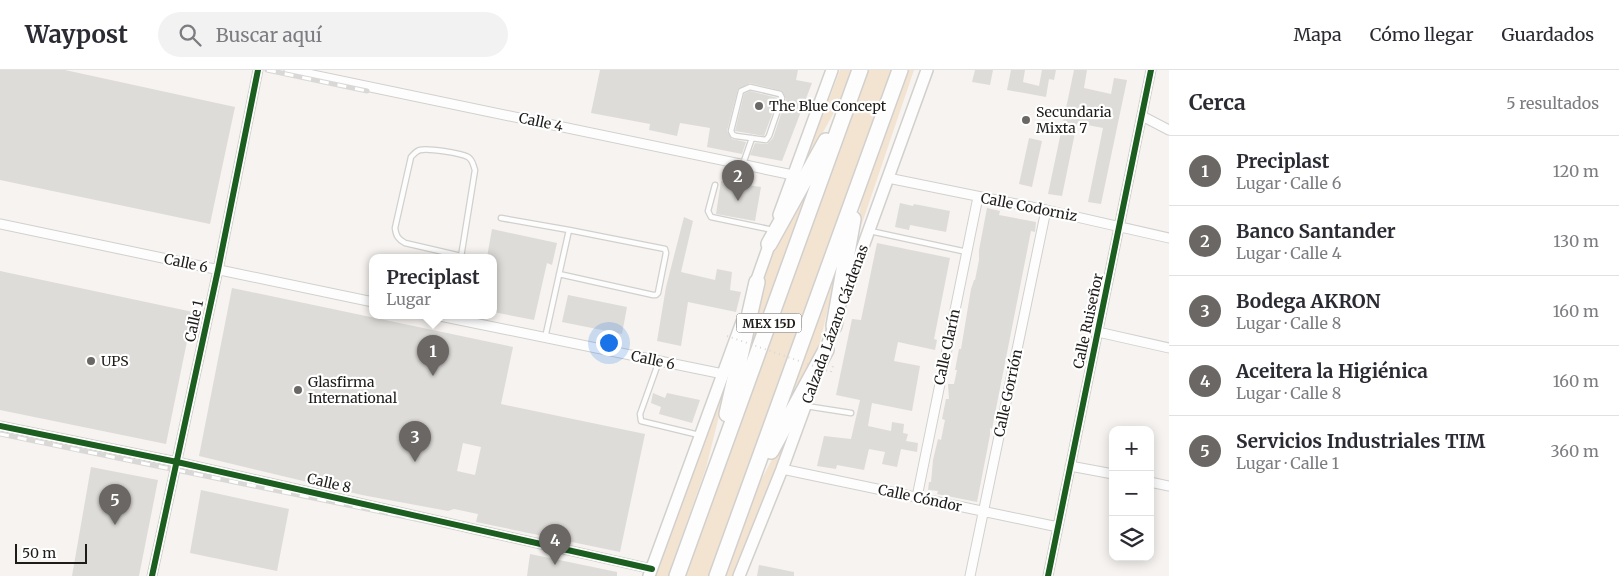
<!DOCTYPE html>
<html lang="es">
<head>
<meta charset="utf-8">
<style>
  :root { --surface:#fff; --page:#f2f2f3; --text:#2b2b33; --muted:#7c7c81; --line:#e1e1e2; --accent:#6a6764 }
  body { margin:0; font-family:Merriweather,serif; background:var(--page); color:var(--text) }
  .controls { position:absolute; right:15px; bottom:15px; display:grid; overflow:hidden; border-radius:10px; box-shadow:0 2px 12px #0003 }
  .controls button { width:45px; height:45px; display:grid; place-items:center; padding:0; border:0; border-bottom:1px solid var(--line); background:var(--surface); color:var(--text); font:25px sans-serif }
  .scale { position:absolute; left:15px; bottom:12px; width:72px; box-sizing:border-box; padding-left:5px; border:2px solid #1e1c19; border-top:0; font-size:14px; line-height:18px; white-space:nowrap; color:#1e1c19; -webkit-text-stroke:4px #fff; paint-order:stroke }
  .you { position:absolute; left:608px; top:272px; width:18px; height:18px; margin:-12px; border:4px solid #fff; border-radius:50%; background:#1a73e8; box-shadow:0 0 0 8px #1a73e833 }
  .badge { display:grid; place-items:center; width:32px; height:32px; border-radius:50%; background:var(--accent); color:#fff; font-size:16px; font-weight:700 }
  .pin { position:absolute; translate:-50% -41px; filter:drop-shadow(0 1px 2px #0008) }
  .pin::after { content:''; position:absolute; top:26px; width:18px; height:15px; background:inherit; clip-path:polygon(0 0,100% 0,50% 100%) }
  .popup { position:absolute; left:369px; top:184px; width:128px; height:65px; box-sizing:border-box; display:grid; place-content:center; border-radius:10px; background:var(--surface); filter:drop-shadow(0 1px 4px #0005); font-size:16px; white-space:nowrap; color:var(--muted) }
  .popup b { font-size:19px; color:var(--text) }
  .popup::after { content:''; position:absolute; left:50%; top:100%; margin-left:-10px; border:10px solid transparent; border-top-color:var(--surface) }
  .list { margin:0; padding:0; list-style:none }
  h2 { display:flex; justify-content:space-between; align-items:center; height:65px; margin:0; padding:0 20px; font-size:21px }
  h2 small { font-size:16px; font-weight:400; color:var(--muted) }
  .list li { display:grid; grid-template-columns:32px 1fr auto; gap:15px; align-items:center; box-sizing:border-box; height:70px; padding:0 20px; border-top:1px solid var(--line) }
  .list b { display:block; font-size:19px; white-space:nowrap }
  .list p { margin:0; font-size:16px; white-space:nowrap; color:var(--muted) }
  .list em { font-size:16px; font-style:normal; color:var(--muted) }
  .icon { flex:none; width:28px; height:28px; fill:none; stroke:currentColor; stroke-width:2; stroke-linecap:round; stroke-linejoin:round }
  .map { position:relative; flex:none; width:1169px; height:506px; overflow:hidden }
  header { display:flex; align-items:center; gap:30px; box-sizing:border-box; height:70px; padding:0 25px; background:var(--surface); border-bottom:1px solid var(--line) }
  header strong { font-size:24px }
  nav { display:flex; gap:28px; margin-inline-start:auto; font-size:18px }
  .search { width:350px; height:45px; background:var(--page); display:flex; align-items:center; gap:12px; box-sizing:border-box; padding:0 18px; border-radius:28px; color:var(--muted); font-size:19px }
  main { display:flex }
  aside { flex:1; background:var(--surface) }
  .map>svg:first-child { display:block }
  .green { fill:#f3e4d2 }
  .building { fill:#dedcd9; fill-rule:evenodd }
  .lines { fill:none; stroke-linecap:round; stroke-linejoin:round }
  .service-casing { stroke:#d2d0cd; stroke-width:7 }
  .minor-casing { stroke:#d2d0cd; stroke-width:11 }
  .secondary-casing { stroke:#d2d0cd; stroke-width:14 }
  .motorway-casing { stroke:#d2d0cd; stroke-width:18 }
  .path { stroke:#d9d8d6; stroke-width:2; stroke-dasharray:1 4; stroke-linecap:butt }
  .service { stroke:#fefdfd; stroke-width:4.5 }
  .minor { stroke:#fefdfd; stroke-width:9 }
  .secondary { stroke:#fefdfd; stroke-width:11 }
  .motorway { stroke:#fefdfd; stroke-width:15 }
  .rail-casing { stroke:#d9d8d6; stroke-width:5 }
  .rail { stroke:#fff; stroke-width:3; stroke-dasharray:9; stroke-linecap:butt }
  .path-bridge { stroke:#d9d8d6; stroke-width:2; stroke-dasharray:1 4; stroke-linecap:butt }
  .cycleway-casing { stroke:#fff; stroke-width:9 }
  .cycleway { stroke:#1b5e20; stroke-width:6 }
  .poi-dot { fill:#6a6764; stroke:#fff; stroke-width:2 }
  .labels { text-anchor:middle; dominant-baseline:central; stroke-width:4.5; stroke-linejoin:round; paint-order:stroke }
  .shield { fill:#fff; stroke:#62605e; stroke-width:1 }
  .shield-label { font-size:12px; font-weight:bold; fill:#1e1c19 }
  .poi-label { font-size:14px; fill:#1e1c19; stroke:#fff; text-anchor:start }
  .street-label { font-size:14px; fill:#1e1c19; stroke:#fff }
</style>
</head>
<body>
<header>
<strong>Waypost</strong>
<div class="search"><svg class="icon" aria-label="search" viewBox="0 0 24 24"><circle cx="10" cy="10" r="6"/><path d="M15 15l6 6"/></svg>Buscar aquí</div>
<nav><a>Mapa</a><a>Cómo llegar</a><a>Guardados</a></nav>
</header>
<main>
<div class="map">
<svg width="1169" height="506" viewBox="0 0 1169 506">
  <rect width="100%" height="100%" fill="#f6f3f0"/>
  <path class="green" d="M840 0H852L842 28 802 100Z
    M868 0H892L709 506H684Z
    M905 0H914L852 183 865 112Z
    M821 94 735 321 762 210 772 180Z
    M845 166 817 285 767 378Z
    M729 306 706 398 668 506H654Z
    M796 344 735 506H721L743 444Z"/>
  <path class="building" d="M0 0H65L235 37 210 154 0 110Z
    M600 0H798L796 10 812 13 782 91 750 85 755 73 767 74 773 68 786 29 782 21 750 13 738 19 727 61 732 69 746 72 742 84 707 77 710 58 680 53 677 66 649 60 650 54 591 43Z
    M975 0H993L990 15 972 12Z
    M1011 0H1025L1023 12 1039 16 1042 0H1056L1054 10 1049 9 1046 27 1007 20Z
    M1074 0H1087L1084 18 1111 24 1114 8 1127 10 1101 134 1088 132 1103 58 1077 53 1062 126 1048 124Z
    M750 21 778 28 764 66 735 61 744 24Z
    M1029 68 1042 71 1032 117 1019 114Z
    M721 111 761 117 755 151 716 144Z
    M900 133 913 136 914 134 950 141 946 162 910 155 909 160 895 157Z
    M987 138 1000 141 999 145 1036 152 1035 162 1031 161 992 359 990 358V365L977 432 937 424 938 421 928 420 929 412H931L933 390 938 369 941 370 945 350 942 349 946 329H949L948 314H954L957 300H955L959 279H961L971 219 974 210H975L979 190V180Z
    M684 147 693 151 681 202 715 210 717 199 732 202 730 220 741 222 736 242 688 232 681 276 657 271 666 217Z
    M492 159 557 173 552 195 547 193 534 250 493 242V187H487Z
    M877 173 950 188 934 269 937 270 935 280 898 272 894 291 920 296 912 341 872 333 868 356 891 361 892 352 904 354 903 363 908 364 906 371 918 373 917 382 901 379 897 397 882 394 885 382 869 379 864 400 837 395 836 399 817 396 824 366 851 369 860 330 836 325 852 249 861 250Z
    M0 201 193 242 166 374 0 340Z
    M232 218 513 277 501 334 645 364 620 482 476 452 478 444 454 439 448 441 362 425 199 386ZM463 373 481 377 475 405 457 401Z
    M568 225 627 237 622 264 562 252Z
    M653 323 665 328 667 323 700 330 692 353 659 344 661 337 651 333Z
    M91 397 158 410 139 506H72Z
    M201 420 289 439 277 501 190 483Z
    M530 484 617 502V506H527Z
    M759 495 794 502V506H757Z"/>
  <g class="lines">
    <defs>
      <path id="service" d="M750 17 780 24 782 28 769 66 766 70 736 66 733 65 731 61 741 21Z
        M743 94 752 68
        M715 115 708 141 711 147 773 160
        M501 148 569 160 545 268
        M870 161 967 182
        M461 187 475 100C473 95 473 90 468 87 461 83 428 78 420 80 416 81 414 84 411 87L395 158C396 166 398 169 405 173L461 186
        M559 204 653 225H656L658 223 666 183 665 179 569 160
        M659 291 640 344 641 351 699 365
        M806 336 851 343"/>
      <path id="minor" d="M289 0 793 105
        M1142 46 1169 60
        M888 108 1046 140 1169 168
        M0 154 373 232
        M435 245 723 304
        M1098 262 1169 278
        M0 356 177 392 652 499
        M1070 396 1113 404
        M782 399 1058 457
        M1150 412 1169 416
        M917 427 978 127
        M152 506 218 200 258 0
        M970 506 1046 140
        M1048 506 1151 0"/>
      <path id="secondary" d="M779 145 832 0
        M754 218 772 167
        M844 229 927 0
        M823 287 837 248
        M649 506 742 252
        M739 506 782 399 812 317"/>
      <path id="motorway" d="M769 174 826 71
        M834 256 853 149
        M727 344 757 212
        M771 381 826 280
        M677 506 860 0
        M717 506 900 0"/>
    </defs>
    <use href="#service" class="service-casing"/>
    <use href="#minor" class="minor-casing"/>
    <use href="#secondary" class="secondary-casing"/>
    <use href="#motorway" class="motorway-casing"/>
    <path class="path" d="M831 302 834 293"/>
    <use href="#service" class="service"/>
    <use href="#minor" class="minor"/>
    <use href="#secondary" class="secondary"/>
    <use href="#motorway" class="motorway"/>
    <defs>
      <path id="rail" d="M267 0 367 21
        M0 364 450 456"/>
    </defs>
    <use href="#rail" class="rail-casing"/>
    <use href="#rail" class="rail"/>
    <path class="path-bridge" d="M727 266 831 302"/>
    <defs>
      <path id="cycleway" d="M0 356 177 392 652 499
        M152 506 218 200 258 0
        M1048 506 1151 0"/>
    </defs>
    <use href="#cycleway" class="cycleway-casing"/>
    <use href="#cycleway" class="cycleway"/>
  </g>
  <g class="poi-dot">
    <circle cx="759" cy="36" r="5"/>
    <circle cx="1026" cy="50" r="5"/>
    <circle cx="91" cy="291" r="5"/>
    <circle cx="298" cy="320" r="5"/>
  </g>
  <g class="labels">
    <rect class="shield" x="736.5" y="243.5" width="65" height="19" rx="4"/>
    <g class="shield-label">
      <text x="769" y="253">MEX 15D</text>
    </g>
    <g class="poi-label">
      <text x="769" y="36">The Blue Concept</text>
      <text x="1036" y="42">Secundaria<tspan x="1036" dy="16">Mixta 7</tspan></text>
      <text x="101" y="291">UPS</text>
      <text x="308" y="312">Glasfirma<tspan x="308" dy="16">International</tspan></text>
    </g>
    <g class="street-label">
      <text transform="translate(541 52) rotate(12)">Calle 4</text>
      <text transform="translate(1029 137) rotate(11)">Calle Codorniz</text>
      <text transform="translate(186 193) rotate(12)">Calle 6</text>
      <text transform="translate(194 251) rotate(-78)">Calle 1</text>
      <text transform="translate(1088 251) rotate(-78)">Calle Ruiseñor</text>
      <text transform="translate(835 254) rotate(-70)">Calzada Lázaro Cárdenas</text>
      <text transform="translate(947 277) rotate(-78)">Calle Clarín</text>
      <text transform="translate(653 290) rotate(12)">Calle 6</text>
      <text transform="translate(1008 323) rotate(-78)">Calle Gorrión</text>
      <text transform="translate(329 413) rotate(13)">Calle 8</text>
      <text transform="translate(920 428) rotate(12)">Calle Cóndor</text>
    </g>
  </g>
</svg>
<div class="controls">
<button>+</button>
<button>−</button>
<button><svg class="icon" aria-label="layers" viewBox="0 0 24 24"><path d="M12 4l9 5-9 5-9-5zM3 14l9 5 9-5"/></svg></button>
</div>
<div class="scale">50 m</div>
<div class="you"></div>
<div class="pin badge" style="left:433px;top:306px">1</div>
<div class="popup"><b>Preciplast</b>Lugar</div>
<div class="pin badge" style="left:738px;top:131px">2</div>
<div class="pin badge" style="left:415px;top:392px">3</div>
<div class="pin badge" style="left:555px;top:495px">4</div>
<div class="pin badge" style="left:115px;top:455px">5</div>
</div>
<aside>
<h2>Cerca<small>5 resultados</small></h2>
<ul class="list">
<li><span class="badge">1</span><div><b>Preciplast</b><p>Lugar · Calle 6</p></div><em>120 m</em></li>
<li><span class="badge">2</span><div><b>Banco Santander</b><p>Lugar · Calle 4</p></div><em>130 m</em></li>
<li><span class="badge">3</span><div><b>Bodega AKRON</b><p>Lugar · Calle 8</p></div><em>160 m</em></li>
<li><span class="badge">4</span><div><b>Aceitera la Higiénica</b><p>Lugar · Calle 8</p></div><em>160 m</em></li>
<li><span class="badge">5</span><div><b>Servicios Industriales TIM</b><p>Lugar · Calle 1</p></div><em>360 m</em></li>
</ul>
</aside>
</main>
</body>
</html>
